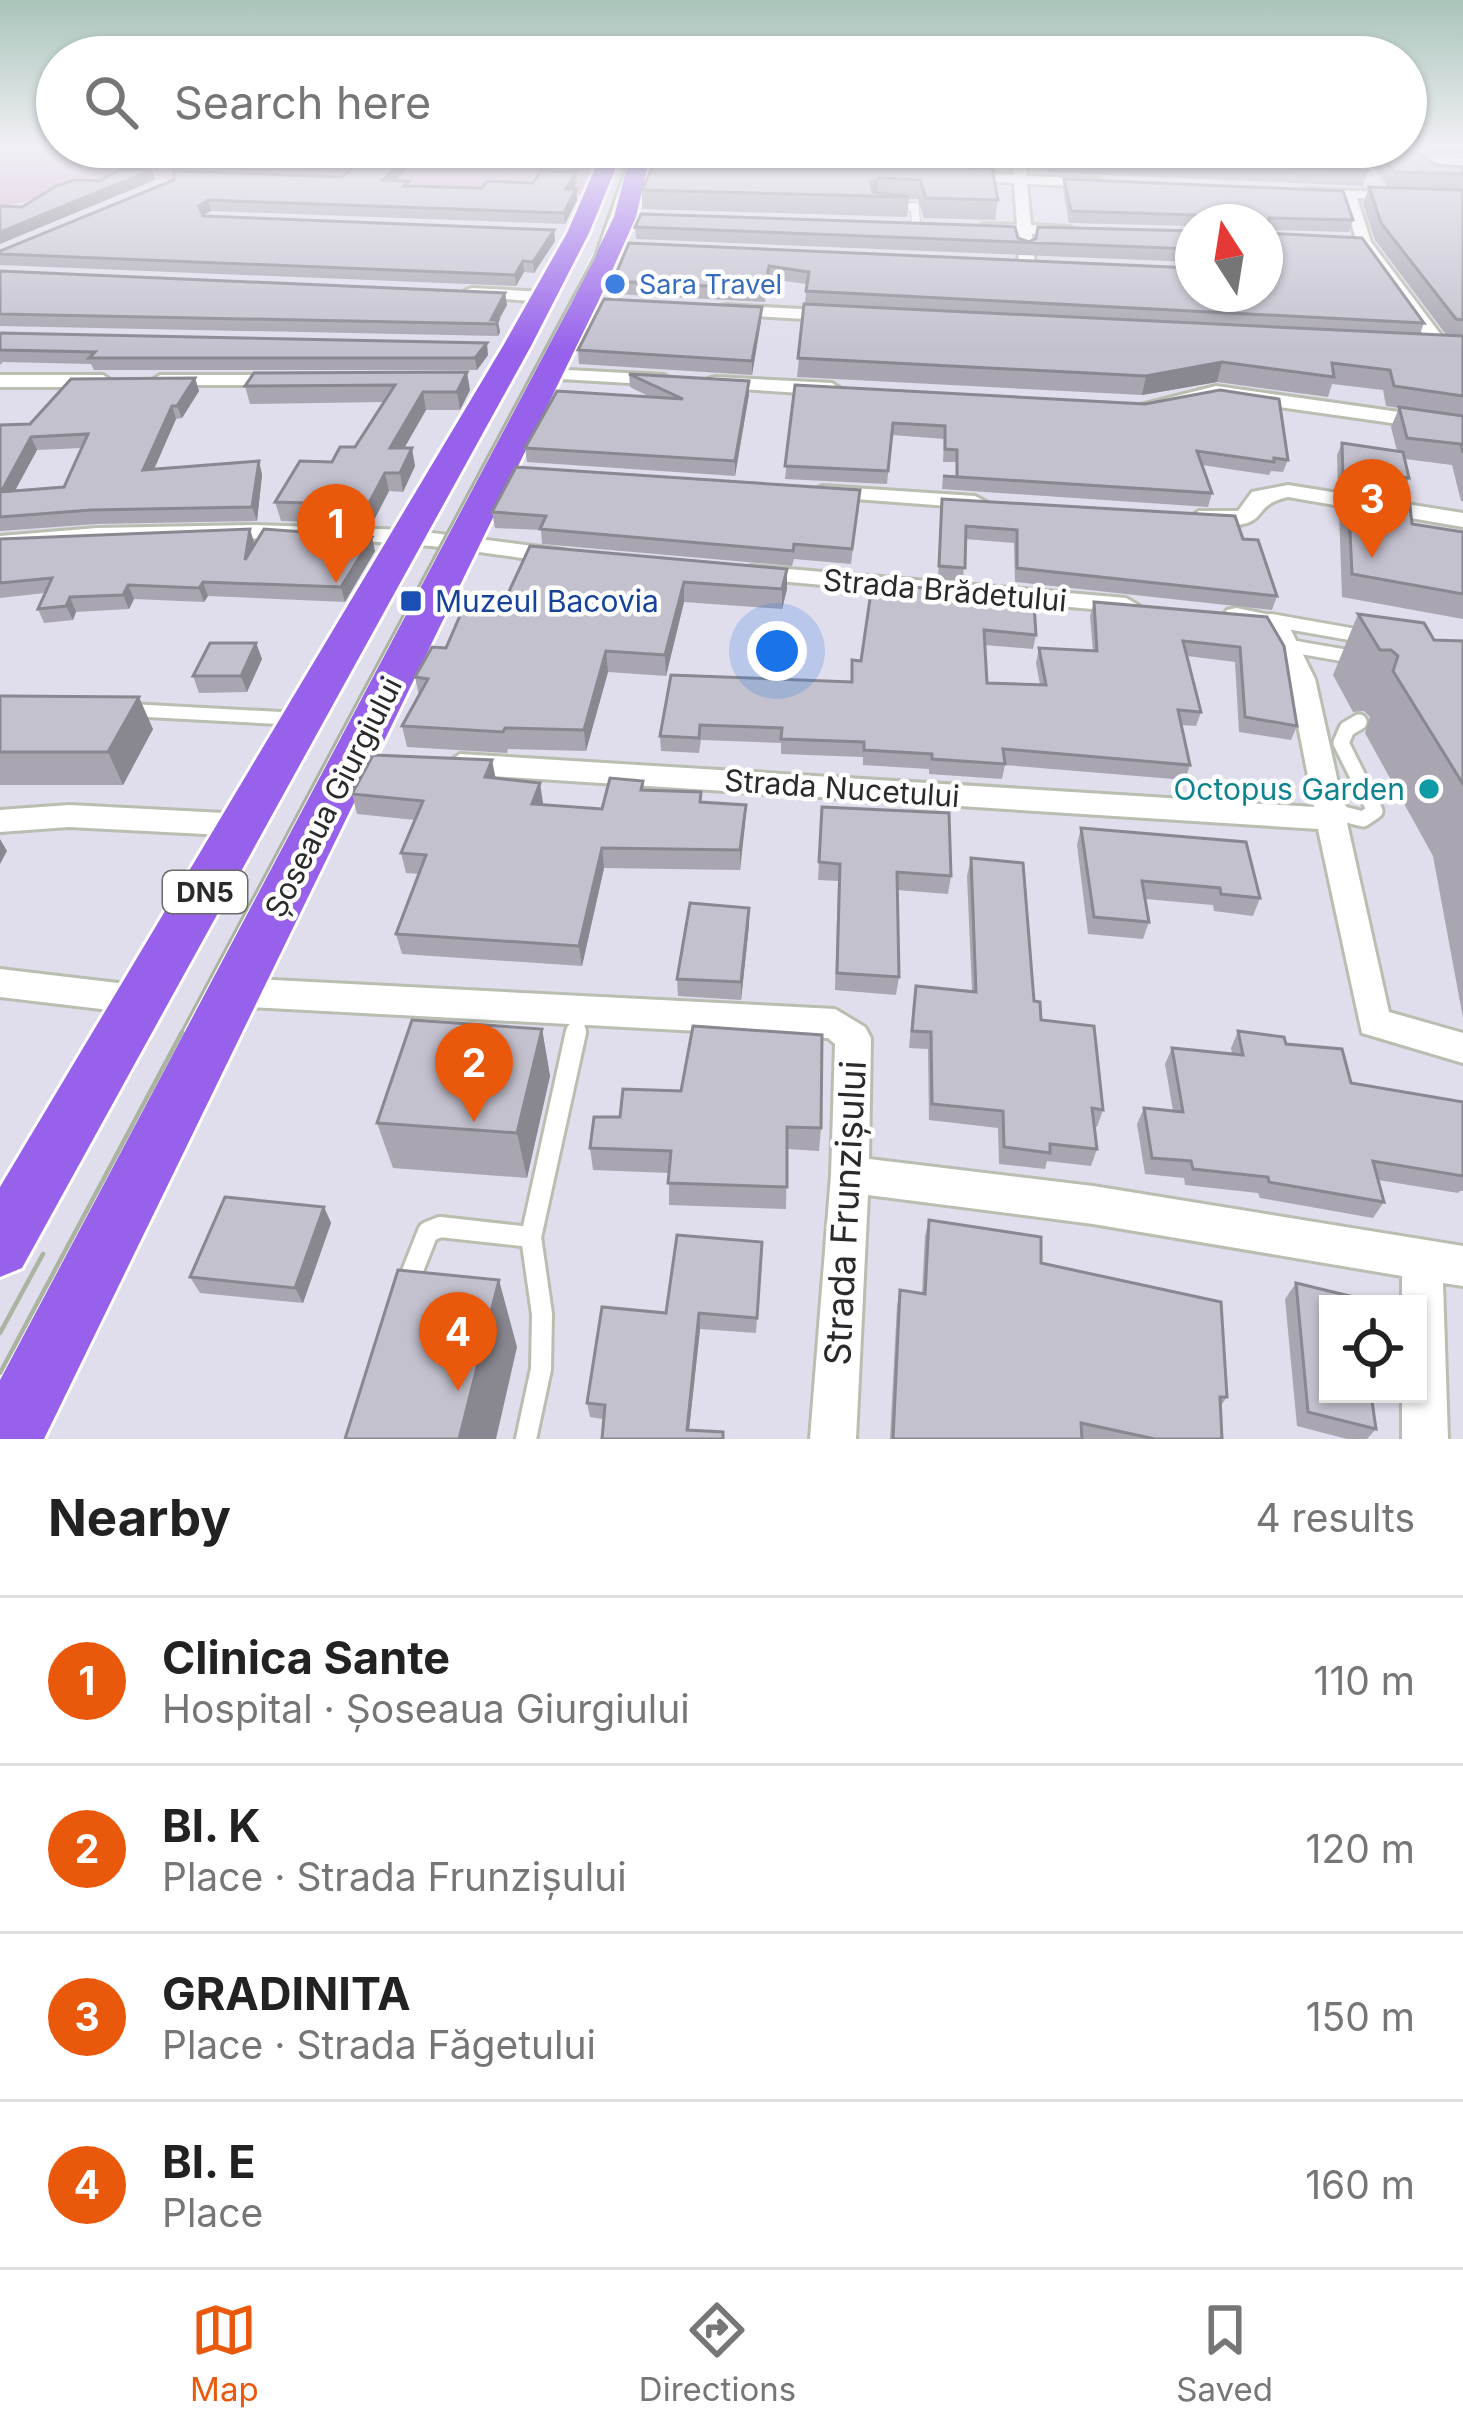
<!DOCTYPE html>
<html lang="en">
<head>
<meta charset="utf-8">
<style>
  :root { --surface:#fff; --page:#f2f2f2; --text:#222; --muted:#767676; --line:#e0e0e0; --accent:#ea580c }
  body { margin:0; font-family:Inter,sans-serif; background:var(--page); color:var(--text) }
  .controls { position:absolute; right:36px; bottom:36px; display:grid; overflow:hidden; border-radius:0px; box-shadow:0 3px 9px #0004 }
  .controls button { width:108px; height:108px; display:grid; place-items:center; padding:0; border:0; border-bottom:3px solid var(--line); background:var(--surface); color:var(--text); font:60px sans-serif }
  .compass { position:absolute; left:1175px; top:204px; width:108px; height:108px; border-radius:50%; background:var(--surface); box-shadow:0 3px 9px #0004; rotate:348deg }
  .you { position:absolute; left:777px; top:651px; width:42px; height:42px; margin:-30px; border:9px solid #fff; border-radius:50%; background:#1a73e8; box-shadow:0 0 0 18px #1a73e833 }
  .badge { display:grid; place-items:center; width:78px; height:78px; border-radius:50%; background:var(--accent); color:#fff; font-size:39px; font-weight:700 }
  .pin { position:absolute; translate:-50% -99px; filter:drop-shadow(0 3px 6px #0008) }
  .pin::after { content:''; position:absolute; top:63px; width:42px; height:36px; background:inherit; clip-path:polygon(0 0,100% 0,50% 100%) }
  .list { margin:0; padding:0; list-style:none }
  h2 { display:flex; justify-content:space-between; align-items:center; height:156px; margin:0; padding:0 48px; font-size:51px }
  h2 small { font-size:39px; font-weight:400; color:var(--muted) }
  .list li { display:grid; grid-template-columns:78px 1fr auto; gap:36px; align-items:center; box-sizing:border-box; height:168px; padding:0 48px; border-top:3px solid var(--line) }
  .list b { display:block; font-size:45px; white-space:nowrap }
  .list p { margin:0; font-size:39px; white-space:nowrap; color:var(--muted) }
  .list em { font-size:39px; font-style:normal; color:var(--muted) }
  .icon { flex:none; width:66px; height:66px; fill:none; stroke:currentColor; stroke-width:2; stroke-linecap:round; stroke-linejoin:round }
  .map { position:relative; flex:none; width:1463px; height:1439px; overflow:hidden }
  .search { position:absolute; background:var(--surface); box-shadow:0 3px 9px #0004; left:36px; right:36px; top:36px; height:132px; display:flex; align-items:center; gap:30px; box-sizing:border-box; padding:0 42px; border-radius:66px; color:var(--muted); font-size:45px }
  .sheet { height:828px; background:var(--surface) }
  nav { display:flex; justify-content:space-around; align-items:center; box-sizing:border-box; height:168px; border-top:3px solid var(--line); background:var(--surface); font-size:33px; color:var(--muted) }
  nav a { display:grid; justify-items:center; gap:6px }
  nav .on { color:var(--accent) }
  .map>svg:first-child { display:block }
  .cemetery { fill:#d5b4d1 }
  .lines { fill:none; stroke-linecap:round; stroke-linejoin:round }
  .service-far3-casing { stroke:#b8beb0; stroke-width:10 }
  .service-far2-casing { stroke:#b8beb0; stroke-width:18 }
  .service-far1-casing { stroke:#b8beb0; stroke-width:21 }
  .service-casing { stroke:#b8beb0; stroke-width:26 }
  .minor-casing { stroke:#b8beb0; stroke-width:6 }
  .primary-casing { stroke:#fff; stroke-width:6 }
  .service-far3 { stroke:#fff; stroke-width:8 }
  .service-far2 { stroke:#fff; stroke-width:12 }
  .service-far1 { stroke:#fff; stroke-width:15 }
  .service { stroke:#fff; stroke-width:20 }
  .minor { fill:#fff; fill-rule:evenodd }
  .primary { fill:#9761ec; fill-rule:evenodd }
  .tram-far1 { stroke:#aab4a0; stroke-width:3 }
  .tram { stroke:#aab4a0; stroke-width:4.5 }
  .wall { fill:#a9a6b1; fill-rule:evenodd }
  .shaded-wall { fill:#898790 }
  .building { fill:#c4c1ce; stroke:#898790; stroke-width:3; fill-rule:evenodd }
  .shop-dot { fill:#3f7fe0; stroke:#fff; stroke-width:4.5 }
  .transit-dot { fill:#1a4fb4; stroke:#fff; stroke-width:4.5 }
  .culture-dot { fill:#0f9aa8; stroke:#fff; stroke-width:4.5 }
  .labels { text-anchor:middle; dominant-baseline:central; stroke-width:9; stroke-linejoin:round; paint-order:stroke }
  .far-shop-label { font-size:27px; fill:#366cbe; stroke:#fff; text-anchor:start }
  .shield { fill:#fff; stroke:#6a6a6a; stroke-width:3 }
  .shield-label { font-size:27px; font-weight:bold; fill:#2a2a2a }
  .street-label { font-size:30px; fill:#2a2a2a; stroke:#fff }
  .transit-label { font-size:30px; fill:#164399; stroke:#fff; text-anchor:start }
  .culture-label { font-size:30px; fill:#0d838f; stroke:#fff; text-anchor:end }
  .near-street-label { font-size:36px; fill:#2a2a2a; stroke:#fff }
</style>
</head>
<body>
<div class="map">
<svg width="1463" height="1439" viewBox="0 0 1463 1439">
  <rect width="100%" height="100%" fill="#e0ddec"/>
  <path class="cemetery" d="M0 148H595L585 194 114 178 0 208Z"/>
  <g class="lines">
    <defs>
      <path id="service-far3" d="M1353 158 1390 159
        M1412 160 1463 162
        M894 206 915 207 916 226"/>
      <path id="service-far2" d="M1271 620 1367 637
        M1290 646 1359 658
        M129 710 299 719"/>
      <path id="service-far1" d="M293 719H299
        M1333 803 1343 814 1363 819 1375 811 1341 743 1347 729 1359 722
        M575 1035 580 1012"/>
      <path id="service" d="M407 1285 428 1232 440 1227 531 1237
        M526 1439 541 1369 542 1314 531 1237 576 1032"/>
      <path id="minor" d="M1012 148H1024L1027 176 1099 179 1106 183 1099 187 1027 184 1031 225 1070 227 1077 231 1070 235 1032 234 1035 264 1027 269 1019 264 1017 234 976 228 983 224 1017 225 1014 183 951 177 958 173 1014 175Z
        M1306 189 1463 195V203L1357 198 1371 242 1447 343V351H1435L1357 242 1343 198 1311 196Z
        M472 288 544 292 552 297 544 302 466 296V290Z
        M727 305 839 311 847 316 839 321 721 314V306Z
        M549 369 664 375 673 380 664 385 543 378V370Z
        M0 375H103L112 381 103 387H0Z
        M160 375H283L292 380 283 385H154L151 381Z
        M715 377 832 383 841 389 832 395 708 387V379Z
        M1216 386 1463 421V433L1216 398 1146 412 1137 406Z
        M1288 485 1463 513V527L1288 497C1257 504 1265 517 1247 523 1231 528 1200 527 1188 518L1199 511H1238L1252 492Z
        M822 486 975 496 986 502 975 508 815 496 811 492Z
        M253 525 409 530 564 550 575 557 564 564C512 557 460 548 408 544 272 534 135 539 0 550V536L97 528Z
        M752 566 1126 598 1138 605 1126 612 744 578 740 573 744 568Z
        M1236 608 1285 618 1315 679 1389 1012 1463 1033V1063L1362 1033 1318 829 460 774 446 764 460 754 1314 807 1289 679 1266 628 1227 620 1224 615 1227 610Z
        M69 805 243 814 253 817 258 825 253 833 243 836 69 827 0 832V810Z
        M0 969 143 986 155 990 160 1000 155 1010 143 1014 0 997Z
        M233 978 835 1009 865 1027 871 1038 869 1159 1093 1186 1463 1246V1286L1443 1283 1448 1439H1402V1394H1418V1304H1402V1276L1093 1224 868 1195 856 1439H810L831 1175 835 1044 828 1038 233 1006 221 1002 216 992 221 982Z"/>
      <path id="primary" d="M604 148H624L589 233 531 346 22 1268 0 1277V1187L503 346 567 233Z
        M632 148H652L636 217 598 302 44 1439H0V1380L572 302 614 217Z"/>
    </defs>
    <use href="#service-far3" class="service-far3-casing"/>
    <use href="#service-far2" class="service-far2-casing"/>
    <use href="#service-far1" class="service-far1-casing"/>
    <use href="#service" class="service-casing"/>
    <use href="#minor" class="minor-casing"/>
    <use href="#primary" class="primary-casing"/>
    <use href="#service-far3" class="service-far3"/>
    <use href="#service-far2" class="service-far2"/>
    <use href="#service-far1" class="service-far1"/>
    <use href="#service" class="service"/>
    <use href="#minor" class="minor"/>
    <use href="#primary" class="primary"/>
    <path class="tram-far1" d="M180 1035 594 257 632 148"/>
    <path class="tram" d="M0 1333 43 1254
      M0 1373 182 1032"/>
  </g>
  <path class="wall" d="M373 148H427L395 180 409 181 410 186 482 188 533 183 576 172 577 182 573 189H576L577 200 565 224 211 211 203 215 554 230 555 241 534 273 524 272 516 286 0 265V251L174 180 342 177Z
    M779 148H998L995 171H992L998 200 995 220 924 218 918 199H909L907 217 642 209V190L771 165 779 160Z
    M1042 148H1350L1368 170 1363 186 1059 173 1048 171Z
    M1383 148H1463V154Z
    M1378 152 1437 165 1463 167V501H1461L1452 465 1405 459 1409 478 1404 490H1400L1398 497 1412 524 1463 532V619L1342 597 1339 510 1347 490 1338 488 1337 455 1342 443 1397 451 1391 427 1399 408 1386 406 1383 390 1332 384 1328 397 1217 382 1142 395 797 377 807 284 769 279 765 302 614 294 613 281 629 243 1193 294 1265 222H1193V226L1069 223 1063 190 1064 179 1353 220 1349 232 1266 230 1265 233 1424 323 1420 334 1447 336 1375 240 1363 204 1369 187 1389 188 1373 167Z
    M635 227 1018 238 1029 242 1193 231V262L636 239Z
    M0 271 505 293 507 305 498 321 500 332 498 336 0 326Z
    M761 321 752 375 579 364 578 350Z
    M0 333 488 355 477 370H94L91 364 3 362 0 365Z
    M254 373 470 390 460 410H426L404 448 415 466 403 492 389 491 372 524 281 521 275 502 355 447 383 402 250 404 245 386Z
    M629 374 749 394 735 476 527 462 525 448 650 397 630 387Z
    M195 378 199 391 182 418 176 419 154 469 259 461 262 475 257 521 97 524 0 531V425L30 424ZM82 448 64 487 15 491 37 450Z
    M795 385 1288 460 1283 472 1271 471 1269 475 1202 465 1212 493 1208 507 942 489 943 476 956 477V462H943L944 439 892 435 887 484 785 479Z
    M860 490 851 564 794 559 792 566 542 544 541 530 495 528 492 512Z
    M942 499 1243 539 1277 596 1272 610 1015 582 1014 543 965 539 963 582 938 580Z
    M0 539 254 542 253 547 375 551 345 602 208 596 204 602 134 599 129 609 76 612 73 620 44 623 38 609 45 593 0 598Z
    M530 546 787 569V589L782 609 684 602 666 676 608 672 586 751 508 749 507 753 407 747 402 726 419 696 415 677 446 648 499 613Z
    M964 599 1036 635 1033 649 984 645 987 683 1040 685 1036 663 1039 648 1093 651 1090 616 1094 602 1267 617 1297 726 1291 740 1239 732 1235 662 1187 656 1201 712 1196 726 1182 725 1190 765 1185 780 1005 765 1002 779 929 774V769L863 765V757L781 754V743L701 740 699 753 661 751 660 736 851 682 852 660 861 661Z
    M1358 614 1434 640 1463 641V1018L1433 856 1365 733 1370 717 1364 711 1353 712 1333 675Z
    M256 643 262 659 247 692 199 693 193 676Z
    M0 696 153 729 123 785H0Z
    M496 778 543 804 602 809 643 781 644 790 701 802 746 805 740 870 604 868 582 966 402 954 396 934 419 874 406 873 401 853 415 820 357 814 352 794Z
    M822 807 951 876 948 894 897 890 899 977 896 995 835 990 838 881 818 880Z
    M1081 828 1260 898 1253 916 1214 911 1213 905 1145 899 1149 922 1143 939 1088 934 1077 845Z
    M971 858 1041 1020 1103 1110 1097 1127 1094 1126 1097 1149 1091 1166 1047 1161 1045 1169 999 1164 998 1128 929 1120 928 1049 909 1048 913 1004 916 986 972 991 967 876Z
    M749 925 741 1000 678 996 677 979Z
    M542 1029 550 1076 527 1178 393 1168 377 1123Z
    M1238 1031 1286 1044 1351 1083 1463 1102V1191H1460L1458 1193 1378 1180 1384 1202 1373 1218 1260 1198 1258 1193 1185 1185 1184 1178 1145 1174 1137 1124 1144 1108 1173 1111 1165 1064 1172 1048 1232 1054 1231 1048Z
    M681 1091 821 1128 819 1151 787 1149 786 1209 669 1205V1173L593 1170 590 1148 620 1117Z
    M324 1207 331 1223 303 1303 200 1293 190 1277Z
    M929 1220 1041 1263 1227 1397 1220 1407 1222 1439H890L897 1306 900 1290 922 1294 925 1236Z
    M762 1242 756 1333 700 1329 689 1430 723 1439 590 1417 587 1403 666 1313Z
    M1296 1283 1376 1429 1367 1439H1347L1297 1426 1285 1299Z"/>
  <path class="shaded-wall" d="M416 148H427L385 190 383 180Z
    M152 170 155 180 0 244V232Z
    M576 172 577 182 567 199 566 189Z
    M879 178 877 196H870L871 182Z
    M576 189 577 200 565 224 564 213Z
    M208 200 211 211 202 216 199 206Z
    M554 230 555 241 534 273 533 262Z
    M523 261 524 272 516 286 515 275Z
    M505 293 507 305 498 321 500 332 498 336 496 324 491 320Z
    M762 307 761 321 752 375V361Z
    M487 343 488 355 477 370 475 358Z
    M1222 362 1217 382 1142 395 1146 376Z
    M467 372 470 390 460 410 457 392Z
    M195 378 199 391 182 418 177 406Z
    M749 381V394L735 476V461Z
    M423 392 426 410 394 466 390 448Z
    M172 406 176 419 148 483 143 470Z
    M31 437 37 450 7 505 1 492Z
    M412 448 415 466 403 492 400 473Z
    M259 461 262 475 257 521 252 507Z
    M385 473 389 491 372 524 368 505Z
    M250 529 254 542 250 574 245 560Z
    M372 537 375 551 345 602 341 587Z
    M787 569V589L782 609V589Z
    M203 582 208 596 204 602 199 588Z
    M684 582V602L666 676 665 655Z
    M128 585 134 599 129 609 123 595Z
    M70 597 76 612 73 620 66 606Z
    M256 643 262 659 247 692 241 676Z
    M606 651 608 672 586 751 584 730Z
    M139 697 153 729 123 785 108 752Z
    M492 760 496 780 485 777Z
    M540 783 543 803 535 824 532 804Z
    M746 805 745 825 740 870V850Z
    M0 839 7 851 0 864Z
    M602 848 604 868 582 966 579 946Z
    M749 908V925L741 1000V982Z
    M542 1029 550 1076 527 1178 517 1133Z
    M324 1207 331 1223 303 1303 295 1288Z
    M499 1280 517 1347 496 1439H459Z
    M699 1313 700 1329 688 1439 687 1430Z"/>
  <path class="building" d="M373 148H416L383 180 409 181 404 186 482 188 487 181 533 183 541 171 576 172 566 189H576L564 213 208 200 199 206 203 216 554 230 533 262 523 261 515 275 0 254V251L174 180V171L342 177Z
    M1048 148H1350L1368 170 1062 157 1050 156Z
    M1378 152 1416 153 1437 165 1463 167V174L1395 172Z
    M773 159 992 168 998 200 926 198 920 180 879 178 871 182 873 192 909 197 642 190 654 164 771 165Z
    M121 169 152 170 0 232V207L2 206 22 207 56 186 75 180 99 181Z
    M1064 179 1343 191 1353 220 1269 218 1265 233 1362 238 1424 323 806 291 809 272 769 266 765 289 613 281 629 243 1193 268V294H1265V222H1199L1196 215 1071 211Z
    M1369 187 1463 190V320L1456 319 1381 223Z
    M641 214 1000 226 1015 227 1018 238 1029 242 1036 238 1038 227 1193 231V249L635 227Z
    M0 271 505 293 491 320H498L496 324 0 314Z
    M604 299 762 307 752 361 578 350Z
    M804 304 1463 336V396L1394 386 1390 370 1332 363 1334 377 1222 362 1146 376 798 358Z
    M0 333 487 343 475 358H89L95 352 0 350Z
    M467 372 457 392H423L390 448H412L400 473H385L368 505 275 502 300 461 332 462 340 447H355L395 385 245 386 254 373Z
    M629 374 749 381 735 461 525 448 557 391 683 399Z
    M195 378 177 406H172L143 470 259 461 252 507 91 510 0 517V425L30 424 71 379ZM88 434 64 487 1 492 31 437Z
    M795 385 1145 404 1220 390 1279 399 1288 460 1274 458V462L1197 451 1212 493 943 476 957 477V450L945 449V426L893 423 888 471 785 466Z
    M1399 407 1463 416V453L1461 444 1407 438Z
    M1342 443 1403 452 1409 478 1401 477 1402 485 1343 476Z
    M516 467 860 490 852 549 794 544 793 551 540 529 546 516 492 512Z
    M1348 488 1409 498 1412 524 1463 532V594L1352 574Z
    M942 499 1235 516 1243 539 1258 540 1277 596 1017 568V530L966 526 965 568 939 566Z
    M250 529 245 560 264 529 372 537 341 587 203 582 199 588 128 585 123 595 70 597 66 606 38 609 52 578 0 583V539Z
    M530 546 787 569 782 589 684 582 665 655 606 651 584 730 505 728 503 732 402 726 428 679 415 677 432 647 446 648 462 611 499 613Z
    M872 585 964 590V599L1034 604 1036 635 984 630 987 683 1046 685 1039 648 1097 651 1094 602 1267 617 1284 646 1297 726 1245 717 1240 647 1183 641 1201 712 1178 710 1190 765 1003 749 1005 764 932 759V754L864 750V742L781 739 782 728 700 725 699 738 660 736 671 675 852 682V660L861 661Z
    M1358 614 1424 623 1434 640 1463 641V784L1393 671 1398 656 1391 650H1380Z
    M210 643H256L241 676H193Z
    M0 696H5L139 697 108 752H0Z
    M373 755 492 760 485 777 540 783 532 804 602 809 610 778 643 781 641 790 701 792 700 802 746 805 740 850 602 848 579 946 396 934 426 855 401 853 423 801 352 794Z
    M822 807 949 813 951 876 897 872 899 977 837 973 840 864 819 862Z
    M1081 828 1246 842 1260 898 1221 894 1220 888 1142 881 1149 922 1094 917Z
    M971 858 1023 863 1034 1001 1040 1002 1041 1020 1094 1026 1103 1110 1092 1108 1097 1149 1050 1144V1153L1004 1147 1003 1111 932 1104 931 1032 912 1031 916 986 976 992Z
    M690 903 749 908 741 982 677 979Z
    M412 1020 542 1029 517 1133 377 1123Z
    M693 1026 822 1035 821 1128 787 1127V1187L668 1183 671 1151 590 1148 594 1117H620L623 1089 681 1091Z
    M1238 1031 1284 1037 1286 1044 1342 1049 1351 1083 1463 1102V1176L1373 1161 1384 1202 1269 1182 1268 1177 1193 1169 1191 1161 1152 1158 1144 1108 1183 1112 1172 1048 1243 1055Z
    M225 1197 324 1207 295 1288 190 1277Z
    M929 1220 1041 1237V1263L1221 1302 1227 1397H1220L1222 1439H1155L1081 1423 1082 1439H893L900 1290 925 1294Z
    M677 1235 762 1242 757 1318 699 1313 687 1430 723 1432V1439H602L605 1405 587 1403 602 1307 666 1313Z
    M398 1270 499 1280 459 1439H345Z
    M1296 1283 1358 1298 1359 1304H1328V1394H1371L1376 1429 1308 1412Z"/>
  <linearGradient id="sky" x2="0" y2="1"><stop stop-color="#a9c4b9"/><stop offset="0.42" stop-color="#f1f0f6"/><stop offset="1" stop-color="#f1f0f6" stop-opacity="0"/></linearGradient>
  <rect width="1463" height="350" fill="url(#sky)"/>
  <circle class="shop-dot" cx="615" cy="284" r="12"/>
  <rect class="transit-dot" x="399" y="589" width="24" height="24" rx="6"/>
  <circle class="culture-dot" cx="1429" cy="789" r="12"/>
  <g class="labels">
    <g class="far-shop-label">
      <text x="639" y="284">Sara Travel</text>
    </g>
    <rect class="shield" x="163" y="871" width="84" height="42" rx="9"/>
    <g class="shield-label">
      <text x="205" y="892">DN5</text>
    </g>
    <g class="street-label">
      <text transform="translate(945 590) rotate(5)">Strada Brădetului</text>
      <text transform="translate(842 788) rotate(4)">Strada Nucetului</text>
      <text transform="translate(333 797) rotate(-63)">Șoseaua Giurgiului</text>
    </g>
    <g class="transit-label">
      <text x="435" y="601">Muzeul Bacovia</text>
    </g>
    <g class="culture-label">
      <text x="1405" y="789">Octopus Garden</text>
    </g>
    <g class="near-street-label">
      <text transform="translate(845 1213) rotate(-87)">Strada Frunzișului</text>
    </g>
  </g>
</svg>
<div class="controls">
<button><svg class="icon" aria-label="locate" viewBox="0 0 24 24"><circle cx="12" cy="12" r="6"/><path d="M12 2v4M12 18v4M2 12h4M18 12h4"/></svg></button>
</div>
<svg class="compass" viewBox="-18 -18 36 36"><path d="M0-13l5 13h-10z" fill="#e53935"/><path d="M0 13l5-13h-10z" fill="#767676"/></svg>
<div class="you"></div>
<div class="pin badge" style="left:336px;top:583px">1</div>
<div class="pin badge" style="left:474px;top:1122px">2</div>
<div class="pin badge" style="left:1372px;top:558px">3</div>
<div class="pin badge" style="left:458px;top:1391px">4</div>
<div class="search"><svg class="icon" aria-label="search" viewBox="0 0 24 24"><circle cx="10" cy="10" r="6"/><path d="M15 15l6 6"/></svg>Search here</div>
</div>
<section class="sheet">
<h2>Nearby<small>4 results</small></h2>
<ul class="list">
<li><span class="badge">1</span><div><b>Clinica Sante</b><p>Hospital · Șoseaua Giurgiului</p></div><em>110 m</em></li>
<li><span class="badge">2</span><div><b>Bl. K</b><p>Place · Strada Frunzișului</p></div><em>120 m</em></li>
<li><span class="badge">3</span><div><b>GRADINITA</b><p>Place · Strada Făgetului</p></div><em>150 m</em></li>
<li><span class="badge">4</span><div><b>Bl. E</b><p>Place</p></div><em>160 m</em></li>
</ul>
</section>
<nav>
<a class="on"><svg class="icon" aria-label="map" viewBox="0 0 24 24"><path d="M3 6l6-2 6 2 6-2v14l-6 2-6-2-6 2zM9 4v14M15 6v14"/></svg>Map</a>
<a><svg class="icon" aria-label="directions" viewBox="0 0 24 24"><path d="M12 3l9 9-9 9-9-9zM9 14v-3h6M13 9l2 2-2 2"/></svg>Directions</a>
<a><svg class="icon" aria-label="saved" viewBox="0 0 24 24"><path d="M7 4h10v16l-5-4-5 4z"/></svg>Saved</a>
</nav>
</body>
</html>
